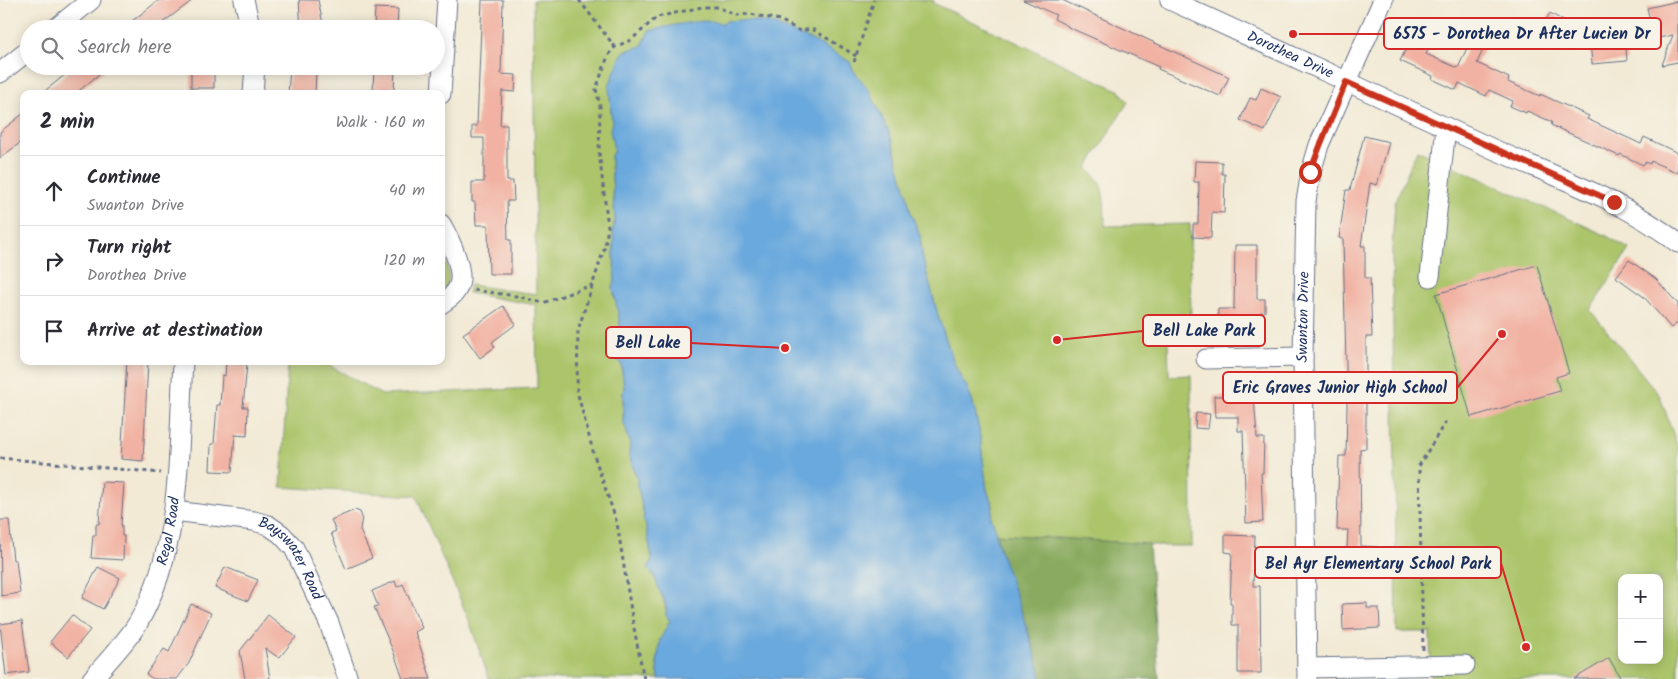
<!DOCTYPE html>
<html lang="en">
<head>
<meta charset="utf-8">
<style>
  :root { --surface:#fff; --page:#f7f7f7; --text:#2b2b33; --muted:#7c7c81; --line:#e1e1e2 }
  body { margin:0; font-family:Kalam,sans-serif; background:var(--page); color:var(--text) }
  .controls { position:absolute; right:15px; bottom:15px; display:grid; overflow:hidden; border-radius:10px; box-shadow:0 2px 12px #0003 }
  .controls button { width:45px; height:45px; display:grid; place-items:center; padding:0; border:0; border-bottom:1px solid var(--line); background:var(--surface); color:var(--text); font:25px sans-serif }
  .stop { position:absolute; width:15px; height:15px; margin:-11px; border:4px solid #c8321e; border-radius:50%; background:#fff }
  .stop.end { background:#c8321e; border-color:#fff; box-shadow:0 1px 5px #0008 }
  .list { margin:0; padding:0; list-style:none }
  h2 { display:flex; justify-content:space-between; align-items:center; height:65px; margin:0; padding:0 20px; font-size:21px }
  h2 small { font-size:16px; font-weight:400; color:var(--muted) }
  .list li { display:grid; grid-template-columns:32px 1fr auto; gap:15px; align-items:center; box-sizing:border-box; height:70px; padding:0 20px; border-top:1px solid var(--line) }
  .list b { display:block; font-size:19px; white-space:nowrap }
  .list p { margin:0; font-size:16px; white-space:nowrap; color:var(--muted) }
  .list em { font-size:16px; font-style:normal; color:var(--muted) }
  .icon { flex:none; width:28px; height:28px; fill:none; stroke:currentColor; stroke-width:2; stroke-linecap:round; stroke-linejoin:round }
  .map { position:relative; flex:none; width:1678px; height:679px; overflow:hidden }
  .search { position:absolute; background:var(--surface); box-shadow:0 2px 12px #0003; left:20px; top:20px; width:425px; height:55px; display:flex; align-items:center; gap:12px; box-sizing:border-box; padding:0 18px; border-radius:28px; color:var(--muted); font-size:19px }
  .panel { position:absolute; background:var(--surface); box-shadow:0 2px 12px #0003; left:20px; top:90px; width:425px; height:275px; border-radius:10px }
  .map>svg:first-child { display:block }
  .green { fill:#acc56a; stroke:#647a64; fill-rule:evenodd }
  .forest { fill:#89aa5e; stroke:#526c5e }
  .water { fill:#6ba9dd; stroke:#436c9e }
  .building { fill:#f1b2a3 }
  .lines { fill:none; stroke-linecap:round; stroke-linejoin:round }
  .minor-casing { stroke:#667088; stroke-width:21 }
  .path { stroke:#667088; stroke-width:3; stroke-dasharray:4 4; stroke-linecap:butt }
  .minor { stroke:#fff; stroke-width:19 }
  .route { stroke:#c8321e; stroke-width:6 }
  .labels { text-anchor:middle; dominant-baseline:central; stroke-width:4; stroke-linejoin:round; paint-order:stroke }
  .street-label { font-size:15px; fill:#1b2f5e; stroke:#f7f3e8 }
  .leader { fill:none; stroke:#d62828; stroke-width:2 }
  .callout-dot { fill:#d62828; stroke:#f7f3e8; stroke-width:2 }
  .callout { fill:#f7f3e8; stroke:#d62828; stroke-width:2 }
  .callout-label { font-size:16px; text-anchor:middle; font-weight:bold; fill:#1b2f5e }
</style>
</head>
<body>
<div class="map">
<svg width="1678" height="679" viewBox="0 0 1678 679">
  <rect width="100%" height="100%" fill="#f7f3e8"/>
  <filter id="ink" filterUnits="userSpaceOnUse"><feTurbulence type="fractalNoise" baseFrequency=".02" numOctaves="2"/><feDisplacementMap in="SourceGraphic" scale="10" xChannelSelector="R" yChannelSelector="G"/><feConvolveMatrix kernelMatrix="1 2 1 2 8 2 1 2 1" color-interpolation-filters="sRGB"/></filter>
  <filter id="wash" filterUnits="userSpaceOnUse"><feTurbulence type="fractalNoise" baseFrequency=".0096" numOctaves="4" result="noise"/><feDisplacementMap in="SourceGraphic" scale="20" xChannelSelector="R" yChannelSelector="G"/><feGaussianBlur stdDeviation="1.12" result="paint"/><feColorMatrix in="noise" values="0 0 0 0 0 0 0 0 0 0 0 0 0 0 0 0 0 1.4 0 .05"/><feComposite in="paint" operator="in"/></filter>
  <g filter="url(#wash)">
    <rect width="100%" height="100%" fill="#f2ead5"/>
    <path class="green" d="M533 0H934L933 3 1120 91 1128 102 1087 168C1107 183 1104 204 1105 226L1190 224 1191 339 1168 340 1169 376 1191 375 1192 546H1169L996 534 991 518 993 506 987 490 979 430 973 403 967 387 962 380 954 363 939 319 922 255 920 236 910 210 892 139 869 90 853 70 850 62 842 57 748 21 649 31 642 46 625 51 621 56 609 86 614 150 611 156V163L615 220 613 230 615 281 613 288 620 323 619 330 622 352 621 363 624 388 623 393V421L627 431V436L630 441 629 455 637 479V485L639 492 652 558 651 563 648 567C655 575 667 605 666 615L670 621 660 640 657 664 659 679H489L469 620 416 496 281 487 288 361H322L382 395 537 388 536 305 468 293 470 285 536 294Z
      M1417 150 1605 235 1629 249 1590 310 1660 396 1678 448V679H1431L1430 632H1397L1392 248 1395 202ZM1622 578H1659V660H1622Z
      M441 247C447 265 455 281 441 297Z"/>
    <path class="forest" d="M996 534 1149 544 1159 679H1041L1032 643 1001 555Z"/>
    <path class="water" d="M741 20 770 23 816 42 850 62 853 70 869 90 889 132 907 194 910 210 920 236 922 255 939 319 954 363 962 380 967 387 973 403 979 430 987 490 993 506 991 518 995 527 997 542 1018 601 1039 667 1041 679H659L657 664 660 640 670 621 666 615 667 610 664 598 659 590 654 574 648 569 651 563 652 558 645 522 643 520 644 515 639 492 637 487V479L629 455 630 441 627 436V431L623 421 624 412 623 393 624 388 621 363 618 361 622 352 619 330 620 323 613 288 615 281 613 229 615 220 611 163V156L614 150 610 130 612 122 609 86 621 56 625 51 642 46 649 31C666 27 708 16 723 24L726 21Z"/>
    <g id="blocks">
      <path class="building" d="M159 0H193L154 29H122Z
        M299 0H318L324 29H301Z
        M482 0H503L501 74 516 75 515 92 502 91 500 125H507V181H513L514 201H507L508 240H511V274H489L488 225H476L475 202H472V182H484V138H472V126H477Z
        M1023 0H1062L1229 77 1220 96 1158 69 1159 67 1068 27V26L1054 19 1056 15Z
        M1678 1V62L1662 65 1673 35 1654 39 1647 8Z
        M375 8 398 9 397 29H374Z
        M1550 13 1567 23 1566 25 1581 34 1571 51 1538 33Z
        M1414 32 1433 40 1426 54 1458 68 1471 39 1485 45 1477 63 1509 78 1508 82 1540 96V94L1589 116 1587 119 1641 144 1644 137 1678 153V173L1651 161 1650 164 1645 162 1643 165 1620 154 1619 156 1551 125 1552 122 1527 111 1526 113 1510 106 1513 101 1489 90 1486 96 1459 83 1456 90 1432 79 1433 76 1400 61Z
        M1625 37 1627 61 1592 64 1590 41Z
        M76 66H109L75 94H41Z
        M191 66H214V88H191Z
        M374 66H395L394 94H373Z
        M290 68 316 70 315 94H288Z
        M1261 88 1281 97 1265 131 1240 120 1250 98 1256 100Z
        M24 113V140L0 158V132Z
        M1364 136 1389 142 1377 185 1370 183 1361 246H1365V278H1370L1372 337H1366V448L1360 449 1361 546 1377 547 1375 577 1360 576 1361 566 1346 565 1348 530H1337L1339 456H1346L1347 406 1343 239 1339 238 1346 190H1350Z
        M1195 161 1222 162V174H1225L1224 213 1212 212 1211 238 1193 237V224H1198L1199 182H1194Z
        M1235 245H1257V299H1265V312H1261V330H1226V327H1218V309H1234Z
        M1629 260 1656 279 1678 304V322L1671 328 1644 297 1616 277Z
        M1537 265 1569 373 1556 377 1560 391 1471 417 1436 294Z
        M503 306 516 324 492 342 495 347 480 358 463 334Z
        M127 361H148L143 461 121 459Z
        M226 363 247 364 243 407H248L247 436 235 435 232 472 210 471 211 444H214L217 405H220L222 375 225 376Z
        M1214 396H1254L1257 438H1264L1263 473H1261L1263 522 1246 523 1243 431H1238V417H1215Z
        M1196 413 1210 414 1208 429 1195 428Z
        M102 482 124 483 121 525H122V536H124L123 560 91 558 93 535H96V524H99Z
        M355 510 360 512 362 517 360 530 372 558 346 569 331 533 336 531 331 520Z
        M0 520H9L13 560H16L20 593 1 596Z
        M1225 535 1255 536 1253 586H1260L1261 673H1238V625H1232V603H1230L1232 553 1225 552Z
        M98 567 120 578 103 609 82 598Z
        M225 567 258 580 248 601 215 588Z
        M395 581 397 587 403 584 422 628 415 632 431 679H403L394 653 374 607 378 606 372 591Z
        M1367 603V608H1379L1380 628 1343 630 1342 604Z
        M191 604 211 613 189 663 177 679H153L146 674 164 649 169 652Z
        M72 615 90 630 68 657 50 642Z
        M268 615 296 637 279 658 265 648 270 679H245L240 651Z
        M22 621 29 672 6 675 0 624Z
        M1609 658 1621 679H1574Z"/>
    </g>
  </g>
  <g filter="url(#ink)">
    <use href="#blocks" fill-opacity="0" stroke="#667088" stroke-width="1"/>
    <g class="lines">
      <defs>
        <g id="minor">
          <path d="M244 0 251 29"/>
          <path id="s1" d="M1170 0C1278 50 1385 99 1493 149 1556 177 1623 200 1678 243"/>
          <path d="M55 29 91 0"/>
          <path d="M0 73 29 50"/>
          <path d="M253 94 255 66"/>
          <path d="M441 94 447 0"/>
          <path d="M441 224C449 238 466 272 458 287 455 295 448 299 441 304"/>
          <path d="M1430 277 1446 127"/>
          <path d="M1206 359 1303 357"/>
          <path id="s2" d="M174 511 254 521 268 525 281 534 294 548 329 623 348 679"/>
          <path d="M1307 668 1465 665"/>
          <path id="s3" d="M92 679C106 663 127 641 138 623 183 544 178 449 183 361"/>
          <path id="s4" d="M1307 679 1303 357 1306 201 1311 172 1319 145 1383 0"/>
        </g>
      </defs>
      <use href="#minor" class="minor-casing"/>
      <path class="path" d="M579 0 615 47
        M854 62 874 0
        M474 290 516 296 543 303 592 285
        M0 458 161 473
        M1423 650 1419 466 1447 419
        M644 679 633 623 617 523 594 455 577 391 578 330 605 246 608 227 599 152 600 106 596 89 608 56 615 47 631 40 657 17 702 7H717L736 15 750 14 780 20 800 31 812 29 856 56"/>
      <use href="#minor" class="minor"/>
    </g>
  </g>
  <g class="lines" filter="url(#ink)">
    <path class="route" d="M1310 172 1320 146 1346 82 1614 202"/>
  </g>
  <g class="labels">
    <g class="street-label">
      <text stroke="none"><textPath href="#s1" startOffset="132">Dorothea Drive</textPath></text>
      <text stroke="none"><textPath href="#s4" startOffset="362">Swanton Drive</textPath></text>
      <text stroke="none"><textPath href="#s3" startOffset="170">Regal Road</textPath></text>
      <text stroke="none"><textPath href="#s2" startOffset="136">Bayswater Road</textPath></text>
    </g>
  </g>
  <path class="leader" d="M1293 34L1384 34M1057 340L1143 331M785 348L691 343M1502 334L1457 388M1526 647L1501 563"/>
  <g class="callout-dot">
    <circle cx="1293" cy="34" r="5"/>
    <circle cx="1057" cy="340" r="5"/>
    <circle cx="785" cy="348" r="5"/>
    <circle cx="1502" cy="334" r="5"/>
    <circle cx="1526" cy="647" r="5"/>
  </g>
  <g class="callout">
    <rect x="1384" y="18" width="277" height="31" rx="5"/>
    <rect x="1143" y="315" width="122" height="31" rx="5"/>
    <rect x="606" y="327" width="85" height="31" rx="5"/>
    <rect x="1223" y="372" width="234" height="31" rx="5"/>
    <rect x="1255" y="547" width="246" height="31" rx="5"/>
  </g>
  <g class="callout-label">
    <text x="1522" y="39">6575 - Dorothea Dr After Lucien Dr</text>
    <text x="1204" y="336">Bell Lake Park</text>
    <text x="648" y="348">Bell Lake</text>
    <text x="1340" y="393">Eric Graves Junior High School</text>
    <text x="1378" y="569">Bel Ayr Elementary School Park</text>
  </g>
</svg>
<div class="controls">
<button>+</button>
<button>−</button>
</div>
<div class="stop" style="left:1310px;top:172px"></div>
<div class="stop end" style="left:1614px;top:202px"></div>
<div class="search"><svg class="icon" aria-label="search" viewBox="0 0 24 24"><circle cx="10" cy="10" r="6"/><path d="M15 15l6 6"/></svg>Search here</div>
<section class="panel">
<h2>2 min<small>Walk · 160 m</small></h2>
<ul class="list">
<li><svg class="icon" aria-label="ahead" viewBox="0 0 24 24"><path d="M12 20V5M6 11l6-6 6 6"/></svg><div><b>Continue</b><p>Swanton Drive</p></div><em>40 m</em></li>
<li><svg class="icon" aria-label="right" viewBox="0 0 24 24"><path d="M7 20v-9h11M14 6l5 5-5 5"/></svg><div><b>Turn right</b><p>Dorothea Drive</p></div><em>120 m</em></li>
<li><svg class="icon" aria-label="arrive" viewBox="0 0 24 24"><path d="M6 21V4h12l-3 4 3 4H6"/></svg><div><b>Arrive at destination</b></div></li>
</ul>
</section>
</div>
</body>
</html>
